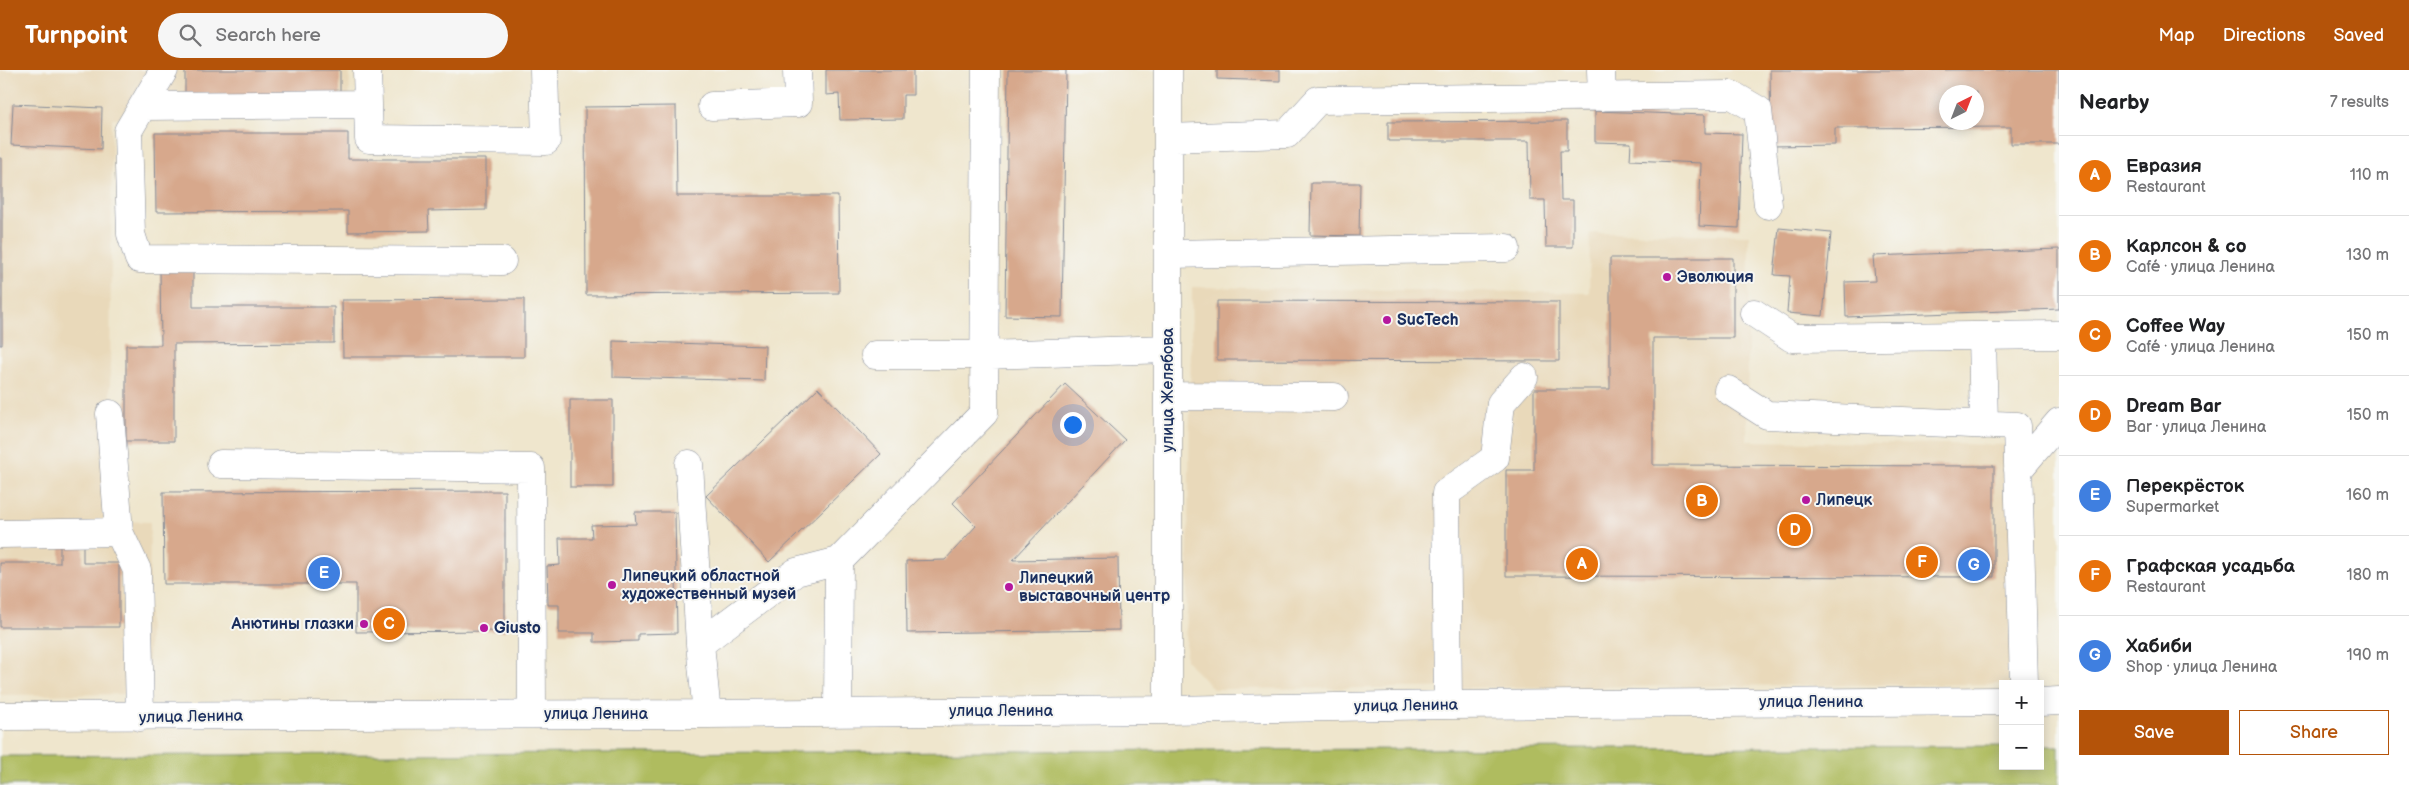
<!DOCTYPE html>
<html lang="en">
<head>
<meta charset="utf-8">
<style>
  :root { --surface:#fff; --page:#f6f6f6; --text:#202124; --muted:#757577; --line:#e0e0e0; --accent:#b45309 }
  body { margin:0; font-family:"Balsamiq Sans",sans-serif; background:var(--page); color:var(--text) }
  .controls { position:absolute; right:15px; bottom:15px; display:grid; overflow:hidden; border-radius:0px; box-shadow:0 2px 12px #0003 }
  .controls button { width:45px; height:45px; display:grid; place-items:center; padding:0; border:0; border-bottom:1px solid var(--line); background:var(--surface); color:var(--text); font:25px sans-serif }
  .compass { position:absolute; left:1939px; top:15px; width:45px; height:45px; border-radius:50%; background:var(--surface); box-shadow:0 2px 12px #0003; rotate:42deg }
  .you { position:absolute; left:1072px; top:354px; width:18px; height:18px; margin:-12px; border:4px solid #fff; border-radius:50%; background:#1a73e8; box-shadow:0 0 0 8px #1a73e833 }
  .badge { display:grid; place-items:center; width:32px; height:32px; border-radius:50%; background:var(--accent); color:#fff; font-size:16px; font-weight:700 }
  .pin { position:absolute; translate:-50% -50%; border:2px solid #fff; box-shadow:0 1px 5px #0006 }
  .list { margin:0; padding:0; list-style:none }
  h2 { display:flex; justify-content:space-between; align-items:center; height:65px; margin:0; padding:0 20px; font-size:21px }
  h2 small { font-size:16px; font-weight:400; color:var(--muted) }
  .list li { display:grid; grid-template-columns:32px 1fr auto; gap:15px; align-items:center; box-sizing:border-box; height:80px; padding:0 20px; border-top:1px solid var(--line) }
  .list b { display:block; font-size:19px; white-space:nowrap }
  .list p { margin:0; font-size:16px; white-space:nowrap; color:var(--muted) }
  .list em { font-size:16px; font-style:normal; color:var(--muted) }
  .actions { display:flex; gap:10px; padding:15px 20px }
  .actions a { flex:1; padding:11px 0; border:1px solid var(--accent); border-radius:0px; text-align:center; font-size:18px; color:var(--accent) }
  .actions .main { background:var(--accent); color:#fff }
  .icon { flex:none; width:28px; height:28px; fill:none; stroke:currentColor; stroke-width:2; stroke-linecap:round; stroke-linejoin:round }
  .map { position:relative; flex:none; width:2059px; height:715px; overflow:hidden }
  header { display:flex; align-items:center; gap:30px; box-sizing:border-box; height:70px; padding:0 25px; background:var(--accent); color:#fff }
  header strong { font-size:24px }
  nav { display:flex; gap:28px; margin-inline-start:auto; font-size:18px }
  .search { width:350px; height:45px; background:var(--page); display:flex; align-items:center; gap:12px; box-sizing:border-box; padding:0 18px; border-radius:28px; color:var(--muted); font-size:19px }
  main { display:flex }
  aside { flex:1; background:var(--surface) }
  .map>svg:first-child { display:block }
  .built { fill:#e9d9ba }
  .green { fill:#afbc5f; stroke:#65765e }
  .building { fill:#d7a88c; fill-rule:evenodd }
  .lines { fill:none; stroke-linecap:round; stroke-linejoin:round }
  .minor-casing { stroke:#858a96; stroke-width:29 }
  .minor { stroke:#fff; stroke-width:28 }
  .poi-dot { fill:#b5179e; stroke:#f6f6f2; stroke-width:2 }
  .labels { text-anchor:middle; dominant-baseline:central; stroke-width:4; stroke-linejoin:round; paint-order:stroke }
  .poi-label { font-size:16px; font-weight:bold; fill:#1b2f5e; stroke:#f6f6f2; text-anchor:start }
  .street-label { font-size:16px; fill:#1b2f5e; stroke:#f6f6f2 }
</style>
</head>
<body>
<header>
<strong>Turnpoint</strong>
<div class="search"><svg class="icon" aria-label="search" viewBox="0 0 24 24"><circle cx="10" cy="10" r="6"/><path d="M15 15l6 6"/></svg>Search here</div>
<nav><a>Map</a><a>Directions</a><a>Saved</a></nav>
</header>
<main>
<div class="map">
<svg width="2059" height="715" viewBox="0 0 2059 715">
  <rect width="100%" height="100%" fill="#f6f6f2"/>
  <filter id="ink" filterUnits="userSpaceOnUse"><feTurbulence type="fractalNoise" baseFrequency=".02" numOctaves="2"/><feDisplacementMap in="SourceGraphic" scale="10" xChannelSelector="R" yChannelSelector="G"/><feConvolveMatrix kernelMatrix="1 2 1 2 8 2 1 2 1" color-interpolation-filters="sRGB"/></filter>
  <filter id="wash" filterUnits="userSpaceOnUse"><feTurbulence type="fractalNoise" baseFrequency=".0096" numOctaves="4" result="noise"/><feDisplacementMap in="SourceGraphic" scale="20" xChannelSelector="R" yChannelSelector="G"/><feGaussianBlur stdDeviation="1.12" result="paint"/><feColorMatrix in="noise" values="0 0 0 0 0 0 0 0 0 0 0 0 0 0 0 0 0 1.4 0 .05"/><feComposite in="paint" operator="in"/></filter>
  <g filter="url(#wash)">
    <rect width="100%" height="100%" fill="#efe6cd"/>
    <path class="built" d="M0 0H350L349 49 112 48 109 451 150 452 148 624 0 625Z
      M1590 163 1749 165 1747 371 2012 375 2009 614 1213 619 1186 590 1192 217 1589 223Z"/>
    <path class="green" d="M2003 676V696H2040V676H2059V715H0V686Z"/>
    <g id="blocks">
      <path class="building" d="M185 0H340V29L185 30Z
        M826 0H913V25H903V49L840 50 839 24 826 25Z
        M1008 0H1066L1062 247 1005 246Z
        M1217 0H1280V11L1217 9Z
        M1770 0H2059V74H2011V57L1835 58V75L1771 76ZM1946 22H1976V52H1946Z
        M13 34 102 38 101 79 11 75Z
        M676 36 677 126H838L839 223 586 225 585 37Z
        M1595 41 1705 45V63L1742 64 1739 158 1699 156 1701 93 1630 90 1631 73 1595 72Z
        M1567 51V81H1560L1561 130H1573V177H1546L1545 130H1530L1529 71H1388V52Z
        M155 63H348V89H486V140L428 141 429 161 348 162V141L156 142Z
        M0 88H2V275H0Z
        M1311 113H1360L1359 166 1310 165Z
        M1779 158 1831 163 1823 246 1787 243 1790 206 1774 205Z
        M2059 179V239L1846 247 1845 212 1875 211 1873 186Z
        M1610 188H1733V268H1653V395L1994 396V507L1506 506V400H1534V319H1610Z
        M160 201H193V237H334V273L174 274V371H126V275H161Z
        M524 229V287H343L342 230Z
        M1217 231 1559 232V291L1217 290Z
        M613 271 765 276 764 311 613 307Z
        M1065 314 1125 370 1013 490 1118 488 1119 560 907 563 906 491 945 490 976 456 953 433Z
        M818 318 881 384 769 492 706 426Z
        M570 330H613V417H570Z
        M505 421V561L356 562V514H164L163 422Z
        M635 442H675L677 563 638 564V571L594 572V563H559V535H548L547 496 560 495 559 468H592L591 455 636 454Z
        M60 474 83 475V493H119V557H0V493H60Z"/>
    </g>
  </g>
  <g filter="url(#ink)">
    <use href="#blocks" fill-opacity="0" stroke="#858a96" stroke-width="1"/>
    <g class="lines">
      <defs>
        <path id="minor" d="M164 0 128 61 131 164 139 189 502 191
          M367 0 369 69 546 71 544 0
          M1168 0V640
          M1601 0 1602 27
          M143 36 368 34
          M712 36 798 33 797 0
          M1168 68 1287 64 1318 30 1732 25 1758 40 1768 135
          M1168 184 1506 178
          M1754 243 1792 268 2059 265
          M1982 266 1984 355
          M875 285H984L1168 279
          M1728 320 1767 345 2017 356 2024 614
          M1168 326 1334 327
          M110 344 119 462 137 500 140 647
          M221 394 531 398 532 644
          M689 394 700 574 707 644
          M2018 400 2059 352
          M0 464 119 462
          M700 574 796 502 839 491
          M2040 632 2059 631
          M1448 635 1446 423 1495 388 1501 333 1524 307
          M838 642 839 491 984 343 986 0
          M0 646 707 644 1168 640 1448 635 2003 631"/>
      </defs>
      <use href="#minor" class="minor-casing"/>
      <use href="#minor" class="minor"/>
    </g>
  </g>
  <g class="poi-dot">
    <circle cx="1667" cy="207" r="5"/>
    <circle cx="1387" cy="250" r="5"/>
    <circle cx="1806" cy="430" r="5"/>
    <circle cx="612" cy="515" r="5"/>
    <circle cx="1009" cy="517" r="5"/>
    <circle cx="364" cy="554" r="5"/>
    <circle cx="484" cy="558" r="5"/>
  </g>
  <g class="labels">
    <g class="poi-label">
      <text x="1677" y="207">Эволюция</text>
      <text x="1397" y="250">SucTech</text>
      <text x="1816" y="430">Липецк</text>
      <text x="622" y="506">Липецкий областной<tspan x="622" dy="18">художественный музей</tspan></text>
      <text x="1019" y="508">Липецкий<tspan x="1019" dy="18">выставочный центр</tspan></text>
      <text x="354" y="554" text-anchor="end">Анютины глазки</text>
      <text x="494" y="558">Giusto</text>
    </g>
    <g class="street-label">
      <text transform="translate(1168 320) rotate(-90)">улица Желябова</text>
      <text x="1811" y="632">улица Ленина</text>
      <text transform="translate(1406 636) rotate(-1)">улица Ленина</text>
      <text x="1001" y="641">улица Ленина</text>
      <text x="596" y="644">улица Ленина</text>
      <text transform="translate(191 647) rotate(-1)">улица Ленина</text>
    </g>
  </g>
</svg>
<div class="controls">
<button>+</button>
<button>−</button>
</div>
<svg class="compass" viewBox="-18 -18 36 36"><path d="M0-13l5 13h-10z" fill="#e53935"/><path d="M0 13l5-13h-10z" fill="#757577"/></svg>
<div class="you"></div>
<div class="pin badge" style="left:1582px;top:494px;background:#e8710a">A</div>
<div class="pin badge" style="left:1702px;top:431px;background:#e8710a">B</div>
<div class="pin badge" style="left:389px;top:554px;background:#e8710a">C</div>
<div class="pin badge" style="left:1795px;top:460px;background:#e8710a">D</div>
<div class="pin badge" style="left:324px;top:503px;background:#3f7fe0">E</div>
<div class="pin badge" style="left:1922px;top:492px;background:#e8710a">F</div>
<div class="pin badge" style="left:1974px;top:495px;background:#3f7fe0">G</div>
</div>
<aside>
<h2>Nearby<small>7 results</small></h2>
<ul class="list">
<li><span class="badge" style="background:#e8710a">A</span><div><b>Евразия</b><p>Restaurant</p></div><em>110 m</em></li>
<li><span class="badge" style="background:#e8710a">B</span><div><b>Карлсон &amp; co</b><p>Café · улица Ленина</p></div><em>130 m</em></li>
<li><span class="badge" style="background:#e8710a">C</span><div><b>Coffee Way</b><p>Café · улица Ленина</p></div><em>150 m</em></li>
<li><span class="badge" style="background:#e8710a">D</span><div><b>Dream Bar</b><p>Bar · улица Ленина</p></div><em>150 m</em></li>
<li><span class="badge" style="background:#3f7fe0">E</span><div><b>Перекрёсток</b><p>Supermarket</p></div><em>160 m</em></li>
<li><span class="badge" style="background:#e8710a">F</span><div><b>Графская усадьба</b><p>Restaurant</p></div><em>180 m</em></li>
<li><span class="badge" style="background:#3f7fe0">G</span><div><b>Хабиби</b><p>Shop · улица Ленина</p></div><em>190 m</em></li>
</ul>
<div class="actions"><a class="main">Save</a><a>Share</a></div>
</aside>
</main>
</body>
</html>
